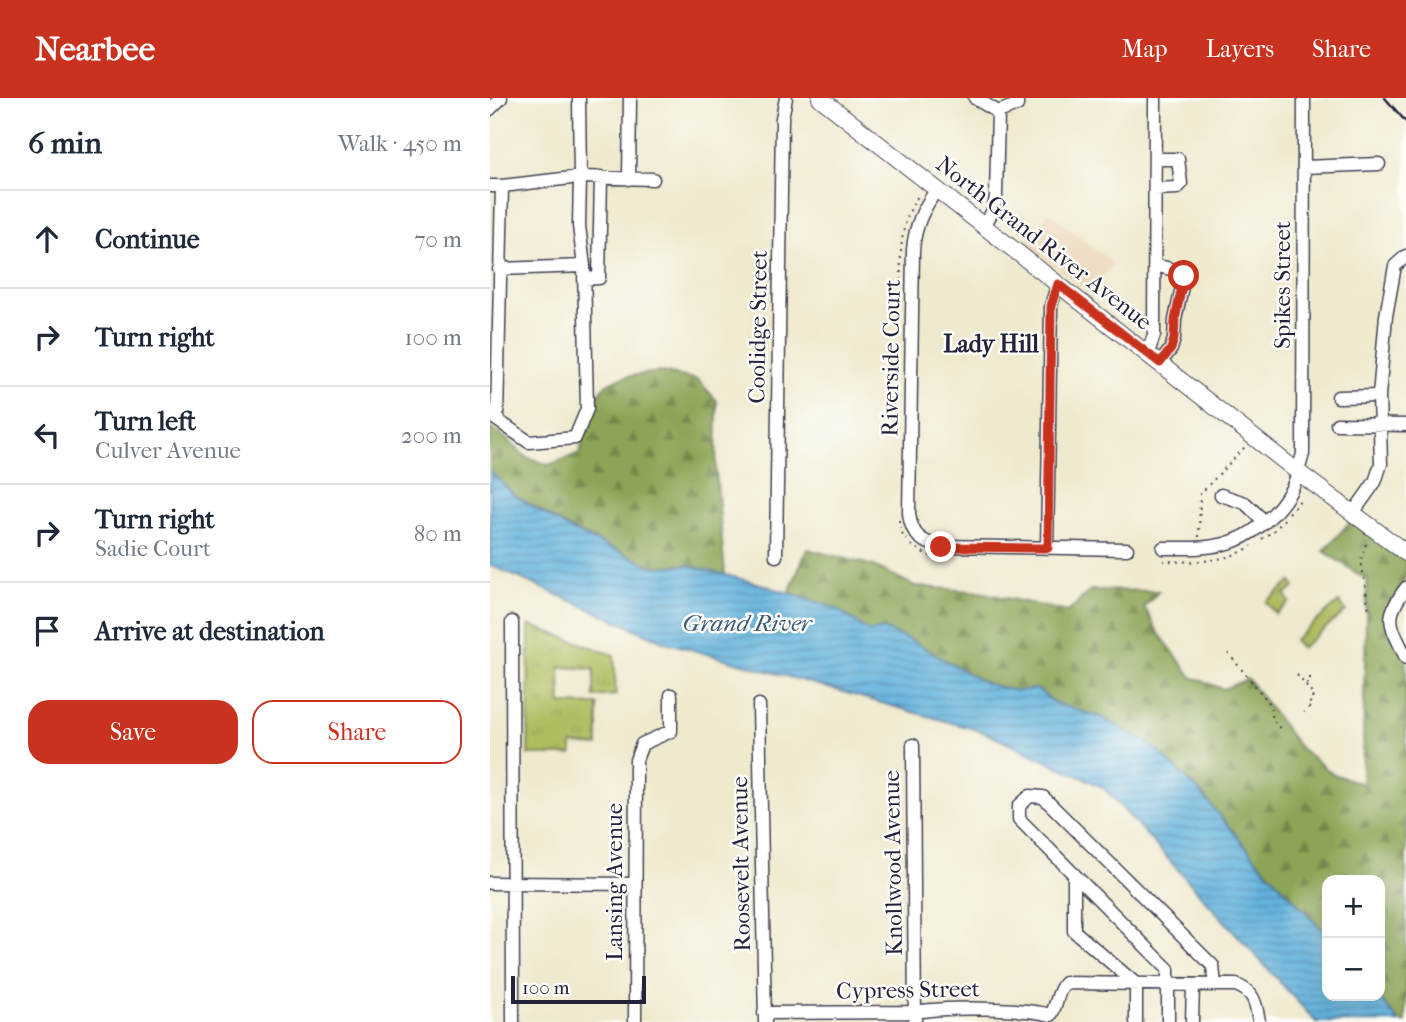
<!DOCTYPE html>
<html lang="en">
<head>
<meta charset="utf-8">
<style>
  :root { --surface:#fff; --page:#f2f2f3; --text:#1f2937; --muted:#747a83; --line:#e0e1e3; --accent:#c8321e }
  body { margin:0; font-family:"IM FELL French Canon",serif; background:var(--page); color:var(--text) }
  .controls { position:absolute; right:21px; bottom:21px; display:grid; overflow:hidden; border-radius:14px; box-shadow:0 7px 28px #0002 }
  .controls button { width:63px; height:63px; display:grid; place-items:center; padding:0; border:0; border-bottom:2px solid var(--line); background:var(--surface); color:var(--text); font:35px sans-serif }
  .scale { position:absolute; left:21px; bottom:18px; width:135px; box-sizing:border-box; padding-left:7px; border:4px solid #22223b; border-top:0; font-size:19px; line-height:24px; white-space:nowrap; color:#22223b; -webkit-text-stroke:5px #fdfcf7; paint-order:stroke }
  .stop { position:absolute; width:21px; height:21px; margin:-16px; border:5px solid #c8321e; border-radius:50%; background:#fff }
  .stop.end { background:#c8321e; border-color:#fff; box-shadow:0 2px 7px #0008 }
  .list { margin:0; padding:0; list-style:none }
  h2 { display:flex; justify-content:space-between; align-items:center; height:91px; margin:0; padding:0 28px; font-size:30px }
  h2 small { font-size:23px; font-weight:400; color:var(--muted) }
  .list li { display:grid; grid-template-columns:46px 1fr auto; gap:21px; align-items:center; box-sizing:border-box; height:98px; padding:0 28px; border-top:2px solid var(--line) }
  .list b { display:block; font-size:26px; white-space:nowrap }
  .list p { margin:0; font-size:23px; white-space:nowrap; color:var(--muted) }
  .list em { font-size:23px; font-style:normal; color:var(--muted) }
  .actions { display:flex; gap:14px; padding:21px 28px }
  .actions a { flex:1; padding:16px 0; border:2px solid var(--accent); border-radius:21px; text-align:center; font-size:24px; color:var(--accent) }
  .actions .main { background:var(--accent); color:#fff }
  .icon { flex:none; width:38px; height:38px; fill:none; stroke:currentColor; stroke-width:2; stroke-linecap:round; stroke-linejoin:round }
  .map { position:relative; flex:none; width:916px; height:924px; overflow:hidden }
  header { display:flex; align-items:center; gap:42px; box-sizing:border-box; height:98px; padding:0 35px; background:var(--accent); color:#fff }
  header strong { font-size:33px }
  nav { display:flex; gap:38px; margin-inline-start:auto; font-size:24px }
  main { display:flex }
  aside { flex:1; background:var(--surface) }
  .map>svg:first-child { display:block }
  .built { fill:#ecd7ba }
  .grass { fill:url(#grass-tufts); stroke:#686f4c; stroke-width:2 }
  .forest { fill:url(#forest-firs); stroke:#566348; stroke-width:2 }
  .park { fill:url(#park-crowns); stroke:#686f4c; stroke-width:2 }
  .water { fill:url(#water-rules); stroke:#426a8c; stroke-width:2 }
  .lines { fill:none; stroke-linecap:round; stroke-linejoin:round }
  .minor-casing { stroke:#414051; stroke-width:15 }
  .major-casing { stroke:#414051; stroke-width:18 }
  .path { stroke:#414051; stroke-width:2; stroke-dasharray:2 5; stroke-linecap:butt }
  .minor { stroke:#fff; stroke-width:12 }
  .major { stroke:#fff; stroke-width:16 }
  .rail { stroke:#22223b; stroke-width:2.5 }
  .route { stroke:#c8321e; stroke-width:9 }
  .labels { text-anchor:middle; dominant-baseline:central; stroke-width:5; stroke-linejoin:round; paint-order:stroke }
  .street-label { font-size:23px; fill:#22223b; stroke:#fdfcf7 }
  .neighbourhood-label { font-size:24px; font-weight:bold; fill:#22223b; stroke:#fdfcf7 }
  .water-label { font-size:24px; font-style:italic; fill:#3c5c7c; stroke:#fdfcf7 }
</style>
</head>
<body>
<header>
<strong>Nearbee</strong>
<nav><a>Map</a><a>Layers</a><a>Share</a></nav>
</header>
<main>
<aside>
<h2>6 min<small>Walk · 450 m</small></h2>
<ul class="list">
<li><svg class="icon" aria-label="ahead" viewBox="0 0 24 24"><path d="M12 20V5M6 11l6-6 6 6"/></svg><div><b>Continue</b></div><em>70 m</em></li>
<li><svg class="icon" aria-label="right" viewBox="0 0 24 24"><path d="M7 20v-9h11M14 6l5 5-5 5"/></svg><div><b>Turn right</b></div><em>100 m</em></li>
<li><svg class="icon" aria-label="left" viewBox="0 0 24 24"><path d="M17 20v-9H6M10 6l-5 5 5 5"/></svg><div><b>Turn left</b><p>Culver Avenue</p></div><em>200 m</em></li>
<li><svg class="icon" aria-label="right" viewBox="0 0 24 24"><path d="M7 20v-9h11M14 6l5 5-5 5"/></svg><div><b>Turn right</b><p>Sadie Court</p></div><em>80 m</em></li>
<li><svg class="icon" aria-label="arrive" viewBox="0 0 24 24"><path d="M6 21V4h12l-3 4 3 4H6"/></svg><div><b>Arrive at destination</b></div></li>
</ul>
<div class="actions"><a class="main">Save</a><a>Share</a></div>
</aside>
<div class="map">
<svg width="916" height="924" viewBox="0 0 916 924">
  <defs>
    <pattern id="grass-tufts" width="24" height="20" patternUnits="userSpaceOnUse" patternTransform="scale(1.75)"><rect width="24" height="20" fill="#afbc5e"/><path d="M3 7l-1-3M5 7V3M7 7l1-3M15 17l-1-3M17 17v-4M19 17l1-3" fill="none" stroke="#96a153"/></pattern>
    <pattern id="forest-firs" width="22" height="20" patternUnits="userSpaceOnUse" patternTransform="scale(1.75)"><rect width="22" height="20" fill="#8ba455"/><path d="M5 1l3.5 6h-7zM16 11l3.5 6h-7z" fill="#718548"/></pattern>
    <pattern id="park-crowns" width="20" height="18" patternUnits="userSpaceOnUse" patternTransform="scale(1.75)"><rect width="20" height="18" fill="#afbc5e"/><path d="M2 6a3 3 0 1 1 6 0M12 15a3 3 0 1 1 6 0" fill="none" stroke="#96a153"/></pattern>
    <pattern id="water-rules" width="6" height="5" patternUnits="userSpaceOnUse" patternTransform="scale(1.75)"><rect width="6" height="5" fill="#62b2dd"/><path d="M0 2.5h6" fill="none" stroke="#5090b4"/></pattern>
  </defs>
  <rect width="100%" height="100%" fill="#fdfcf7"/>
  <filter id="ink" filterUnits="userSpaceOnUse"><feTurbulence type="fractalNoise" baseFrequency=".0143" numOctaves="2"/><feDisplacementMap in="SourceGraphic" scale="14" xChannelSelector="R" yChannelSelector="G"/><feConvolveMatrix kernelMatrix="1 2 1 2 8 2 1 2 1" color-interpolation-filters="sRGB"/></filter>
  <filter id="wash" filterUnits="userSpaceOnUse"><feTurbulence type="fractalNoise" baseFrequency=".00686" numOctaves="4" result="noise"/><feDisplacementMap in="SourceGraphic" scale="28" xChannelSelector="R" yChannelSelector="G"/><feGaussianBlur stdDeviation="1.57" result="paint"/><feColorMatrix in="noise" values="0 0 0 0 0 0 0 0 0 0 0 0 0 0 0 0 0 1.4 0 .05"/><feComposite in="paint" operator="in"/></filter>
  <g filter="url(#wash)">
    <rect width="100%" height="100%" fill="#efe9ce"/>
    <path class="built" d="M559 114 623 166 601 194 534 146Z"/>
    <path class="grass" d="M849 504 856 513 811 550 804 542Z
      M39 527 124 557 126 597 104 599V571L70 569 71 606 108 607V648L82 646V657H38Z"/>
    <path class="forest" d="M171 274 208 282 227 303 226 374 235 477 197 467 164 469 84 433 24 397 0 373V330L12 337 36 359 59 367 90 355C94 337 102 298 116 287 127 277 157 276 171 274Z
      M866 417 916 455V476L902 516 916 549V924H909L888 898 890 782H837V837L768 763 709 693 613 620 565 605 547 591 525 593 495 585 420 542 380 535 345 510 299 495 317 451 384 468 425 488 490 494 578 514 601 492 669 493 654 509 668 534 702 579 733 591 758 581 809 649 843 676 872 686 877 482 834 453Z"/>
    <path class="park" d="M801 484 805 489 795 497 800 504 786 516 776 504Z"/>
    <path class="water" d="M0 373 24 397 83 433 164 469 197 467 270 486 345 510 380 534 393 531 420 542 495 585 525 593 547 591 565 605 613 620 663 648 709 693 768 763 837 837V898H888L909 924H826L613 689 491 633 175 544 0 467Z"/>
  </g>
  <g filter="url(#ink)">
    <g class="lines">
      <defs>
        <path id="minor" d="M89 0 90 79 163 81
          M485 0 508 14
          M0 11 11 0
          M508 14 527 7V0
          M814 69 889 66
          M139 81 140 0
          M0 88H12L7 322 39 344 85 340 97 311 94 168 9 171
          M12 88 90 79 89 128 94 168
          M447 91C433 111 425 127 423 152L419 415C421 436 431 445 451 448L637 451
          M665 91 687 90 691 86 688 61H665
          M494 128 504 111 506 98 508 14
          M665 167 688 173 694 179 685 222 684 241 681 251 670 265
          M94 181 109 180 111 79
          M658 255 664 237 665 0
          M848 299 889 298
          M847 326 916 327
          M731 397 755 405 775 424
          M863 415 885 384 891 366 889 298 896 218 905 168 916 158
          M557 450 561 208 568 185
          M673 450C694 450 714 451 734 446 761 440 787 417 801 392 807 382 809 368 813 356L814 0
          M286 458 292 20 296 0
          M916 490C892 522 901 526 916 560
          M22 524 23 924
          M269 607 275 924
          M423 647 425 924
          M584 776V833L646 886V924
          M0 785 145 786
          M274 915 425 914C455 909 532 909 561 917
          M561 917C567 907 567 893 575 885L746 887C765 894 766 906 769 924
          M145 924 146 662 152 646 181 633V597
          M678 924V871L529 721V708L540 698 553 699 723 868 725 887
          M702 924 703 887"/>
        <path id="major" d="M330 0 808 374 916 455"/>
      </defs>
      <use href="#minor" class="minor-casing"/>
      <use href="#major" class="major-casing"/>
      <path class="path" d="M411 196C411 161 407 127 429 97
        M799 415 812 400
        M409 422 413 439 417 442
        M709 439 710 396 755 349
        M772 441 786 431 796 419
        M876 446 871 462 879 512
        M421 447 437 457 451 460
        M673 463C703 464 736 465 762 448
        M738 555 780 606 783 622 792 633
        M807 577 824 598 819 603 822 607 814 614
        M816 586 820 583V575"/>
      <use href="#minor" class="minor"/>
      <use href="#major" class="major"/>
      <path class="rail" d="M895 0 916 24"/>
    </g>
  </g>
  <g class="lines" filter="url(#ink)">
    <path class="route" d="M451 449 558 450 561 208 568 186 670 265 681 251 684 241 685 222 694 178"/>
  </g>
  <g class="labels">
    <g class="street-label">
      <text transform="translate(554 145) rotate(38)">North Grand River Avenue</text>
      <text transform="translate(792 187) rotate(-90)">Spikes Street</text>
      <text transform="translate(268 229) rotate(-89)">Coolidge Street</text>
      <text transform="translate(401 260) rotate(-89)">Riverside Court</text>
      <text transform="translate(403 765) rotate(-91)">Knollwood Avenue</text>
      <text transform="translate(251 766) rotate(-91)">Roosevelt Avenue</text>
      <text transform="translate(124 784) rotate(-90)">Lansing Avenue</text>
      <text transform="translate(418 892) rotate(-1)">Cypress Street</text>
    </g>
    <g class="neighbourhood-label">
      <text x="501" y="246">Lady Hill</text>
    </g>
    <g class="water-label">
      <text x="257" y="525">Grand River</text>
    </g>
  </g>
</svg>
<div class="controls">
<button>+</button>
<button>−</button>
</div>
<div class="scale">100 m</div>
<div class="stop" style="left:694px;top:178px"></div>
<div class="stop end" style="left:451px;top:449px"></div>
</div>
</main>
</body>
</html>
